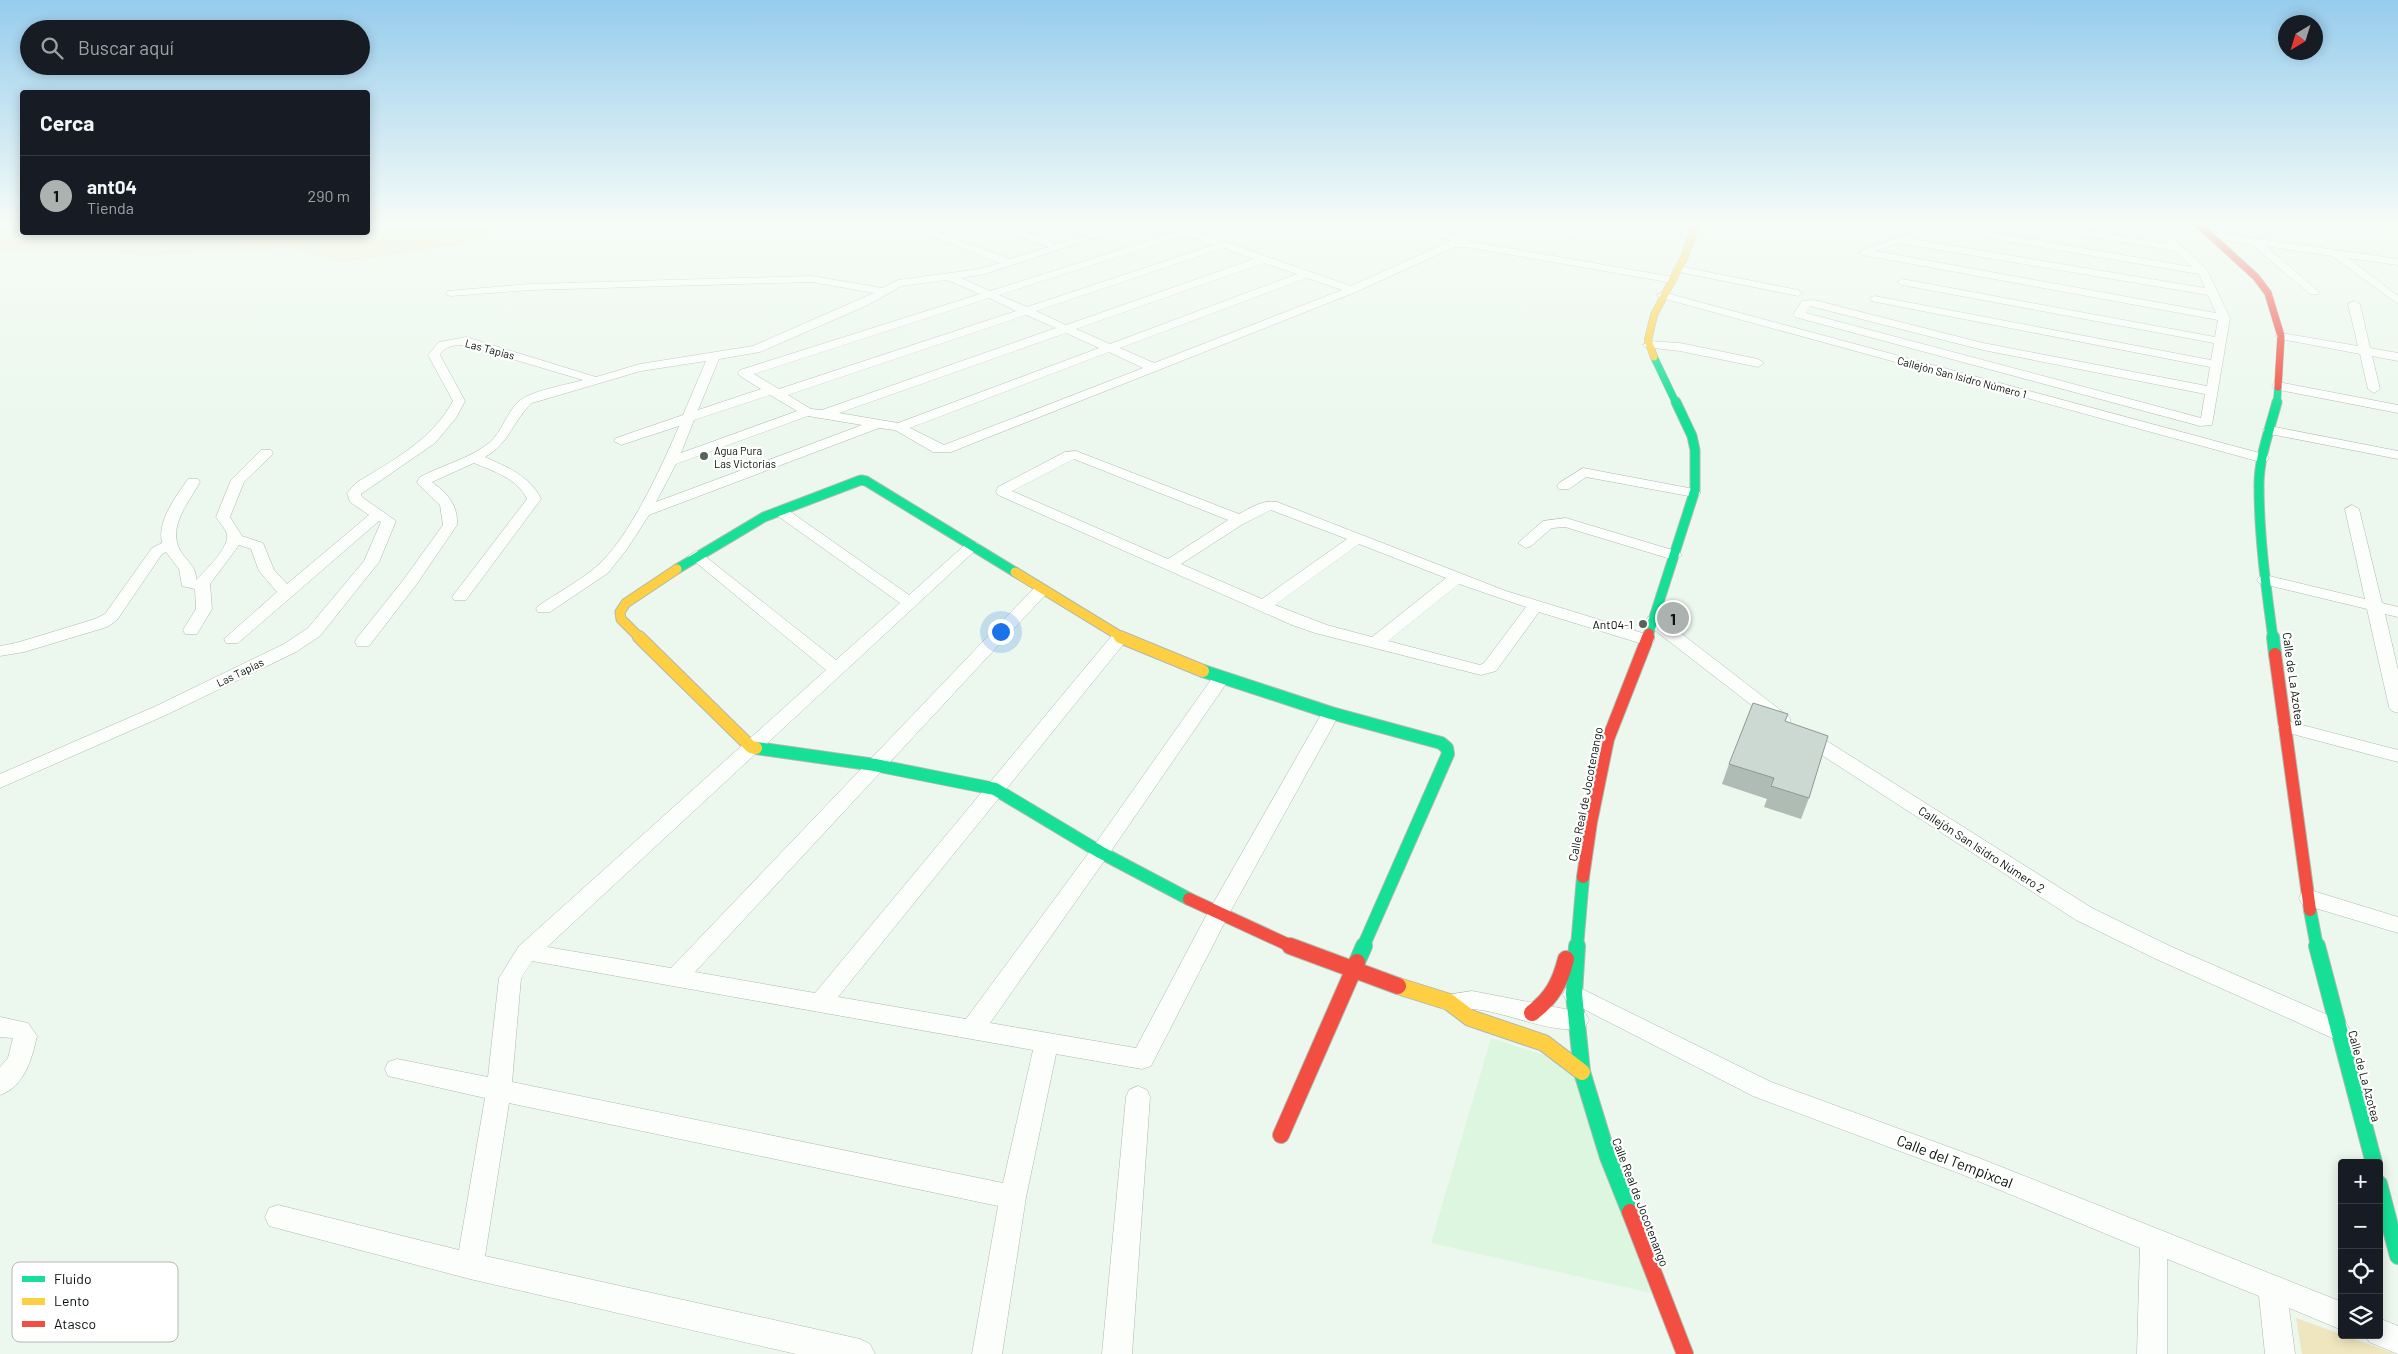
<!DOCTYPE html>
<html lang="es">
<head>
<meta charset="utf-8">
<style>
  :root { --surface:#171b24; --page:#242831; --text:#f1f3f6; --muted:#9ea1a6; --line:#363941; --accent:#acb2af }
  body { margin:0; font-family:Barlow,sans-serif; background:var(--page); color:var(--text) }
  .controls { position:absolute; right:15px; bottom:15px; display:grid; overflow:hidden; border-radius:5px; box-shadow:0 2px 12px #0003 }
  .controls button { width:45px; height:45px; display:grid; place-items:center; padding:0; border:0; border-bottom:1px solid var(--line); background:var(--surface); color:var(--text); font:25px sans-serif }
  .compass { position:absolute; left:2278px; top:15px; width:45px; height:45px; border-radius:50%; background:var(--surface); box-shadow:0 2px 12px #0003; rotate:218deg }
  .you { position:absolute; left:1000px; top:631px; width:18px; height:18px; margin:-12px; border:4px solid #fff; border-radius:50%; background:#1a73e8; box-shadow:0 0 0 8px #1a73e833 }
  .badge { display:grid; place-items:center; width:32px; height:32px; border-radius:50%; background:var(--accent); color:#111; font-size:16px; font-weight:700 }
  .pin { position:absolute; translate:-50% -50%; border:2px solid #fff; box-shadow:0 1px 5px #0006 }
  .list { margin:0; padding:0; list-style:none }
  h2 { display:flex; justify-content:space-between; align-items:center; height:65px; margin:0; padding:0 20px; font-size:21px }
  h2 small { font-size:16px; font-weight:400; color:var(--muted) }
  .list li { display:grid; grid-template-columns:32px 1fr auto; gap:15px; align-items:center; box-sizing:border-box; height:80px; padding:0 20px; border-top:1px solid var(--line) }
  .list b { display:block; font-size:19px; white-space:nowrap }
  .list p { margin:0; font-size:16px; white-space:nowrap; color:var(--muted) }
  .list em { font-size:16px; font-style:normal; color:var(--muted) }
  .icon { flex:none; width:28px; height:28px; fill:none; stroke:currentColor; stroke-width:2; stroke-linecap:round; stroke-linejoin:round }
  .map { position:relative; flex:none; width:2398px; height:1354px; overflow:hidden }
  .search { position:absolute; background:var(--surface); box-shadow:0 2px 12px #0003; left:20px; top:20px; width:350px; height:55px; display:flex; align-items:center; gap:12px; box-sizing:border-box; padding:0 18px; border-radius:28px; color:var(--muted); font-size:19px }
  .panel { position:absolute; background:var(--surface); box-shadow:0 2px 12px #0003; left:20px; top:90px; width:350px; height:145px; border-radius:5px }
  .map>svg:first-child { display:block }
  .built { fill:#ddf6e0 }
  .green { fill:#efe6bf }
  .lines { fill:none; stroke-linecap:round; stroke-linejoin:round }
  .street-casing { stroke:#afb9b0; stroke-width:1 }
  .fast-far3-casing { stroke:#afb9b0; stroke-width:8 }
  .fast-far2-casing { stroke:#afb9b0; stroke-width:11 }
  .fast-far1-casing { stroke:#afb9b0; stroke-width:14 }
  .fast-casing { stroke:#afb9b0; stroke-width:18 }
  .slow-far3-casing { stroke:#afb9b0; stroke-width:8 }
  .slow-far2-casing { stroke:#afb9b0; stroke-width:11 }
  .slow-far1-casing { stroke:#afb9b0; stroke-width:14 }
  .slow-casing { stroke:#afb9b0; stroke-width:18 }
  .jam-far3-casing { stroke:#afb9b0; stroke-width:8 }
  .jam-far2-casing { stroke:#afb9b0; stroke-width:11 }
  .jam-far1-casing { stroke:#afb9b0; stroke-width:14 }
  .jam-casing { stroke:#afb9b0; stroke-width:18 }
  .street { fill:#fcfefc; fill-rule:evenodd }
  .fast-far3 { stroke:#16e098; stroke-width:7 }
  .fast-far2 { stroke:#16e098; stroke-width:9 }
  .fast-far1 { stroke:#16e098; stroke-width:12 }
  .fast { stroke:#16e098; stroke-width:16 }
  .slow-far3 { stroke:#ffcf43; stroke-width:7 }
  .slow-far2 { stroke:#ffcf43; stroke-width:9 }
  .slow-far1 { stroke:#ffcf43; stroke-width:12 }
  .slow { stroke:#ffcf43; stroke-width:16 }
  .jam-far3 { stroke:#f24e42; stroke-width:7 }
  .jam-far2 { stroke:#f24e42; stroke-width:9 }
  .jam-far1 { stroke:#f24e42; stroke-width:12 }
  .jam { stroke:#f24e42; stroke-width:16 }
  .wall { fill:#afbbb5 }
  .building { fill:#ccd9d3; stroke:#8f9894 }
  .poi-dot { fill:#576258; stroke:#fff; stroke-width:2 }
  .labels { text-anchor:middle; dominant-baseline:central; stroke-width:4.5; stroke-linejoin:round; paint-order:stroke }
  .far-street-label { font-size:11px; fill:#071108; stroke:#fff }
  .far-poi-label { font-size:11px; fill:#071108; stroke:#fff; text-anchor:start }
  .poi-label { font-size:12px; fill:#071108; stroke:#fff; text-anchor:end }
  .street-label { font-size:12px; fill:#071108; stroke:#fff }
  .near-street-label { font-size:15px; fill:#071108; stroke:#fff }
  .key { fill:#fff; stroke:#b5b8b5; stroke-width:1 }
  .key-label { font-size:14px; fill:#071108 }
</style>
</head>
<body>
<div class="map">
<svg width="2398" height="1354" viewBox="0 0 2398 1354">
  <rect width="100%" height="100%" fill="#ecf8ed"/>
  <path class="built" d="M1491 1038 1571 1064 1651 1293 1431 1243Z"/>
  <path class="green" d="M0 225H22V232H368V225H505L465 244 344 262 291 249 145 255 102 252 0 251Z
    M2296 1318 2393 1353V1354H2302Z"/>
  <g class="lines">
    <defs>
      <path id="street" d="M904 225H917L1010 259 1049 247 993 227 991 225H1005L1054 242V245L1088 235 1064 227 1062 225H1076L1092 230 1093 233 1119 225H1133L985 274 961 278 990 291 1177 232 1162 225H1176L1351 286 1451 241 1412 225H1425L1468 241 1673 277 1678 280 1673 283 1467 247H1454L1356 292 951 452H933L895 430 879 428 649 515 627 549 608 573 550 612H538L536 609 538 606C557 593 578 582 596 567 629 539 662 466 679 426L621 445 614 441 616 438 683 415 706 361 641 371 532 403C513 420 510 443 485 457 507 467 530 476 541 499L466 600H454L452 597 527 499C518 479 493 471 474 463L432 482C448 494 458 505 457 525L416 585 369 646H357L355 642 357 638 404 579 443 525 440 505 419 485 417 482 420 477C442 465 469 459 489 443 502 432 506 414 518 402 529 391 566 385 583 380L465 345C455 345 445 345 440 355L465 401 456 418 435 443 361 494 362 497 396 521 379 562 320 636 296 652 166 715 0 788V774L154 707 284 644 308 628 364 561 381 522 379 521 238 643H226L224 639 277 592 259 571 251 549 239 545 210 584 212 609 197 634H185L183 630 196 609 195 589 182 586 179 569 166 552 162 554 117 620 107 627 24 652 0 656V646L16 643 95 619 105 614 152 548 162 543C157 520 176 497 188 479H198L200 482C187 505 164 531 184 556 190 563 197 570 196 580 205 571 230 547 227 534 225 528 219 522 216 517L231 480 261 450H271L273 453 271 456 244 482 230 517 242 536 263 543 274 570 287 584 369 515 350 502 347 493 356 483C393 460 431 441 453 401L428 355 439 342 466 337 596 377 640 364 753 346 874 293 812 282 530 290 451 296 447 295V291L530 284 812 276 882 288 898 280 980 269 1000 263ZM1186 235 1214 245 1027 307 999 295ZM1224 248 1254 259 1066 325 1036 311ZM1264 263 1297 274 1110 344 1076 329ZM1307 278 1342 290 1154 363 1120 348ZM947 280 980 294 740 370 738 373 740 376 761 389 698 410 719 359 760 352 870 304 901 286ZM989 298 1016 311 779 389 754 374ZM1026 315 1056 328 822 410 811 409 788 395ZM1066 333 1099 348 898 423 839 413ZM1109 352 1143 368 944 445 910 428ZM770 395 797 411 681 453 694 420ZM808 416 862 425 656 502 676 464Z
        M1529 225H1548L1574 230 1579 225H1589L1576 236 1534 228Z
        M1864 225H1880L1882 227 1877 230Z
        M1927 225H1938L1925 234 1911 239 2205 288 2199 274 1988 238 1983 235 1988 232 2192 267 2176 251 2035 228 2030 225H2051L2169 244 2155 230 2135 225H2160L2207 270 2230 318 2212 425 2200 426 1795 317 1793 315 1802 301 1814 300 1983 343 2207 386 2210 367 1871 301V297L1875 296 2211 360 2214 343 1902 285 1897 282 1902 279 2215 337 2218 320 1863 255 1858 252 1919 230ZM1899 243 2208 295 2216 313 1875 251ZM1810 306 1983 350 2205 394 2201 418 1806 313Z
        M2210 232 2398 259V265L2348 258 2398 296V304L2332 256 2266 246 2319 292 2318 294H2310L2251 244 2207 237 2205 235Z
        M1678 266 1798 290 1803 293 1798 296 1674 271V267Z
        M1662 292 2267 455 2269 458 2267 461H2257L1658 297 1657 295Z
        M2354 301 2360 304 2370 348 2398 353V361L2372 356 2380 389 2374 393 2368 389 2360 354 2281 339 2275 336 2281 333 2358 346 2348 304Z
        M1649 341 1680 343 1758 359 1764 363 1758 367 1680 351 1645 347 1643 345Z
        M2278 382 2398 405V413L2274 389 2272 386 2274 383Z
        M2270 426 2398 451V459L2265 433 2263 430Z
        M1076 451 1239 514C1250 508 1264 499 1277 502L1506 591 1652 636 1654 640 1652 644 1646 645 1539 612 1496 671 1481 675 1315 633 1292 625 998 495 996 492 998 487 1065 452ZM1074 459 1228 520 1168 559 1012 491ZM1271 510 1347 539 1262 599 1181 564 1243 524ZM1359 544 1446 578 1372 637 1327 625 1275 605ZM1459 584 1526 607 1484 663 1480 665 1388 641Z
        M1583 468 1694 489 1701 493 1694 497 1586 477 1569 489H1559L1557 486 1559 483Z
        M2352 505 2359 509 2382 603 2398 607V617L2385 614 2398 670V713L2392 711 2389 707 2367 609 2259 583 2257 580 2259 577 2265 575 2365 599 2345 509Z
        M780 507 785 508 909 595 967 543H977L980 546 547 947 671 968 1035 587H1047L1049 590 1047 593 695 972 815 993 1114 633H1126L1128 637 1126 641 838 997 966 1019 1093 847 1215 674H1227L1230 678 1107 857 990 1023 1136 1048 1207 914 1322 713 1325 709H1337L1340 713 1229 914 1151 1066 1142 1069 1056 1054 1026 1197 1002 1354H972L998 1206 509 1103 485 1256 860 1339 870 1344 875 1354H796L470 1279 269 1226 265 1217 269 1208 278 1205 459 1250 485 1098 388 1076 385 1069 388 1062 397 1059 488 1077 499 978 519 946 826 670 688 556 696 551 701 553 836 660 900 603 775 514 773 511ZM532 961 1033 1050 1003 1183 512 1082 521 978Z
        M1566 518 1679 552 1682 555 1674 560 1565 527 1552 528 1531 546 1526 548 1518 543 1543 521Z
        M1654 616 1660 617 1788 716 1791 720 1788 724H1776L1648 625 1646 621 1648 617Z
        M2287 721 2398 750V762L2281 731 2278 727 2281 723Z
        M1804 729 1811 731 2092 908 2172 947 2346 1023 2350 1030 2346 1037 2338 1040 2330 1037 2156 959 2076 920 1797 739 1795 735 1797 731Z
        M2310 890 2398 917V933L2302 904 2299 898 2302 892Z
        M1574 985 1771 1082 1979 1158 2342 1302V1330L2289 1308 2295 1354H2265L2259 1296 2167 1259V1354H2137L2140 1248 1961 1174 1753 1096 1566 1000 1563 994 1566 988Z
        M1472 991 1585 1013 1589 1020 1585 1027C1555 1037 1504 1010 1471 1009 1460 1009 1452 1012 1441 1008L1437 1002 1441 996Z
        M0 1017 28 1023 37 1036C32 1059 24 1087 0 1095V1067L8 1058 13 1038 0 1037Z
        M1138 1086 1147 1090 1150 1097 1132 1354H1102L1126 1097 1129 1090Z
        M2379 1318 2398 1326V1354L2369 1342 2366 1335H2379Z"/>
      <path id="fast-far3" d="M1654 357 1676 403
        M2277 403 2278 387"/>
      <path id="fast-far2" d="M677 569 764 517 861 480 866 481 1015 572
        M1649 633 1695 490V450L1692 436 1676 402
        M2273 638C2266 588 2259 536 2259 485 2259 457 2270 429 2277 402"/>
      <path id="fast-far1" d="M2273 637 2275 654
        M1203 671 1331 713 1441 743 1447 748 1448 754 1363 947
        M756 748 875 765 995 789 1100 852 1189 899
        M2310 910 2317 947
        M1577 947 1583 877"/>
      <path id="fast" d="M1577 946 1574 994 1582 1072 1608 1157 1630 1212
        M2317 946 2374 1163
        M1357 962 1364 946
        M2379 1184 2398 1256"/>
      <path id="slow-far3" d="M1654 357 1648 340 1654 315 1684 258 1696 225"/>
      <path id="slow-far2" d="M1015 572 1123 638
        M640 638 621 619 620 612 626 603 677 569"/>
      <path id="slow-far1" d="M639 637 751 747 756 748
        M1120 637 1203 671"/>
      <path id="slow" d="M1398 986 1449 1002 1470 1018 1544 1043 1582 1072"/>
      <path id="jam-far3" d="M2199 225 2256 277 2268 293 2281 336 2278 387"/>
      <path id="jam-far2" d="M1647 638 1649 633"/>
      <path id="jam-far1" d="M2275 654 2310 910
        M1583 877 1591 822 1608 739 1648 637
        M1189 899 1293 947"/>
      <path id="jam" d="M1290 946 1398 986
        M1532 1013C1552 998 1560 983 1566 959
        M1281 1135 1357 962
        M1630 1212 1685 1354"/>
    </defs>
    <use href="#street" class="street-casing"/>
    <use href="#fast-far3" class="fast-far3-casing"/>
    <use href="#fast-far2" class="fast-far2-casing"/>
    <use href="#fast-far1" class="fast-far1-casing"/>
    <use href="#fast" class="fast-casing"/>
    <use href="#slow-far3" class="slow-far3-casing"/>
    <use href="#slow-far2" class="slow-far2-casing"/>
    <use href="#slow-far1" class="slow-far1-casing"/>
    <use href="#slow" class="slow-casing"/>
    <use href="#jam-far3" class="jam-far3-casing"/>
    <use href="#jam-far2" class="jam-far2-casing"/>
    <use href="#jam-far1" class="jam-far1-casing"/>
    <use href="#jam" class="jam-casing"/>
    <use href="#street" class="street"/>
    <use href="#fast-far3" class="fast-far3"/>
    <use href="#fast-far2" class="fast-far2"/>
    <use href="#fast-far1" class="fast-far1"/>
    <use href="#fast" class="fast"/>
    <use href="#slow-far3" class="slow-far3"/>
    <use href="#slow-far2" class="slow-far2"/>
    <use href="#slow-far1" class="slow-far1"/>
    <use href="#slow" class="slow"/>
    <use href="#jam-far3" class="jam-far3"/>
    <use href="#jam-far2" class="jam-far2"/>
    <use href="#jam-far1" class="jam-far1"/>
    <use href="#jam" class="jam"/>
  </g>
  <path class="wall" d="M1785 721 1809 798 1801 819 1764 807 1767 799 1722 784 1729 764Z"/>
  <path class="building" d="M1753 703 1788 714 1785 721 1828 736 1809 798 1771 786 1774 778 1729 764Z"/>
  <linearGradient id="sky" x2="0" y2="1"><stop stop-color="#96cced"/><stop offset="0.54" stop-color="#f6fcf7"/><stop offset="1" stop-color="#f6fcf7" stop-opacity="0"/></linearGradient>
  <rect width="2398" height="414" fill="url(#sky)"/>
  <g class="poi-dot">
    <circle cx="704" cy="456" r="5"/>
    <circle cx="1643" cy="624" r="5"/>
  </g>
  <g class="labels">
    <g class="far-street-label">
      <text transform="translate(490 349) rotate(15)">Las Tapias</text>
      <text transform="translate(1962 377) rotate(15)">Callejón San Isidro Número 1</text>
      <text transform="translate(240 672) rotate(-26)">Las Tapias</text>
    </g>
    <g class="far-poi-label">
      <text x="714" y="450">Agua Pura<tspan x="714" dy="13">Las Victorias</tspan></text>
    </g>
    <g class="poi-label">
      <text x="1633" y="624">Ant04-1</text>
    </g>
    <g class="street-label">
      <text transform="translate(2294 679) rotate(82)">Calle de La Azotea</text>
      <text transform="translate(1585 794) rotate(-79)">Calle Real de Jocotenango</text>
      <text transform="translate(1982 849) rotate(33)">Callejón San Isidro Número 2</text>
      <text transform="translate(2365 1076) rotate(75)">Calle de La Azotea</text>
      <text transform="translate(1641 1202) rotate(69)">Calle Real de Jocotenango</text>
    </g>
    <g class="near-street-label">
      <text transform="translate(1955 1161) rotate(21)">Calle del Tempixcal</text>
    </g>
  </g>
  <rect x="12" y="1262" width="166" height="80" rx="8" class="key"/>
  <rect x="22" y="1276" width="23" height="6" fill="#16e098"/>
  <rect x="22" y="1298" width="23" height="7" fill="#ffcf43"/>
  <rect x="22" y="1321" width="23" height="6" fill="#f24e42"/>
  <g class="key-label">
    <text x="54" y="1284">Fluido</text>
    <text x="54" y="1306">Lento</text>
    <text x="54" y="1329">Atasco</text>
  </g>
</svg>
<div class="controls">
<button>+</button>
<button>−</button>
<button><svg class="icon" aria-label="locate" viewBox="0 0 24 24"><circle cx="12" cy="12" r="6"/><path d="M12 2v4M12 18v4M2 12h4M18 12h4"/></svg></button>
<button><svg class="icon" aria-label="layers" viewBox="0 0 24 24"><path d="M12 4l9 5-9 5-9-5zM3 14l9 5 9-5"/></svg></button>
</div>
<svg class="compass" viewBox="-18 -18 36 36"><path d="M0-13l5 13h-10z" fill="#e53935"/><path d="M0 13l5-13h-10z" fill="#9ea1a6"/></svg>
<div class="you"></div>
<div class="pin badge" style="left:1673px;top:618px">1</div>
<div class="search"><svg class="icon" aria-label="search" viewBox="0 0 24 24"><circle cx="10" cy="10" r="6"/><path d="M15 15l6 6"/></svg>Buscar aquí</div>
<section class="panel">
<h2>Cerca<small></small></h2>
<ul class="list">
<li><span class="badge">1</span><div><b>ant04</b><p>Tienda</p></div><em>290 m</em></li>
</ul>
</section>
</div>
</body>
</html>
